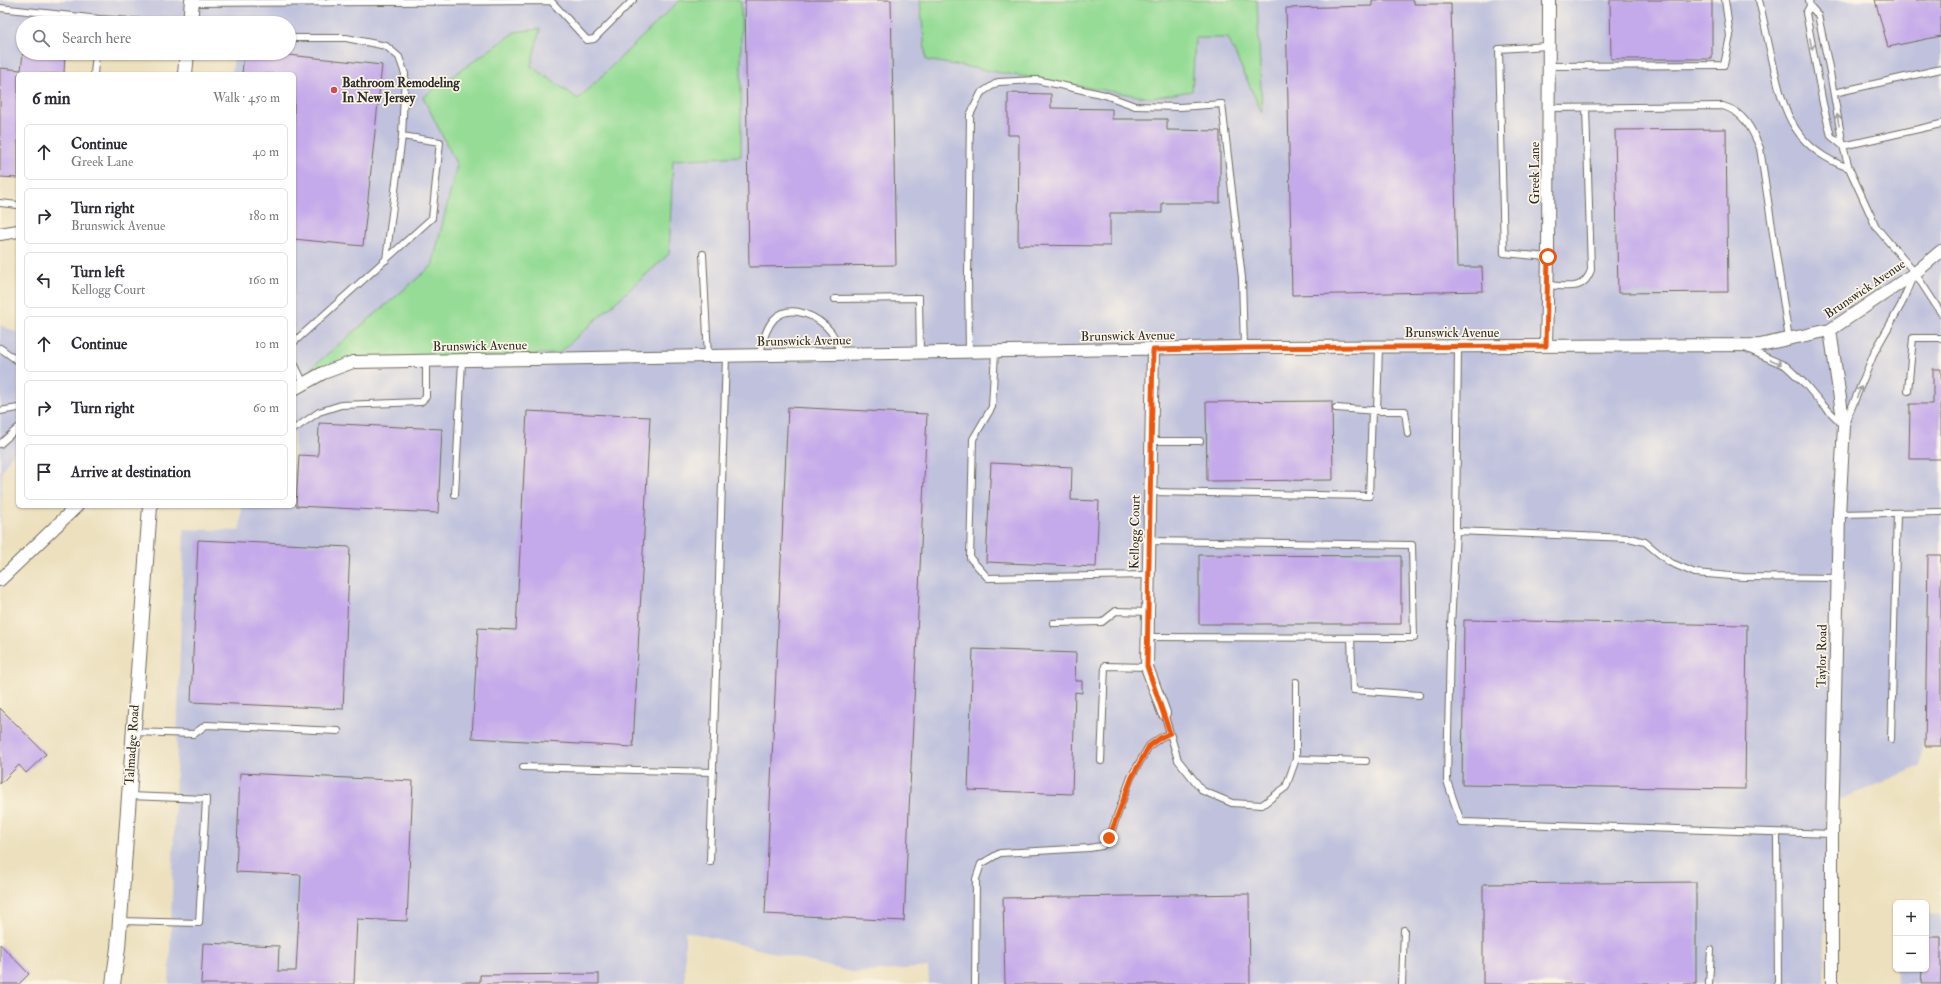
<!DOCTYPE html>
<html lang="en">
<head>
<meta charset="utf-8">
<style>
  :root { --surface:#fff; --page:#f2f2f3; --text:#2b2b33; --muted:#7c7c81; --line:#e1e1e2 }
  body { margin:0; font-family:"IM FELL Double Pica",serif; background:var(--page); color:var(--text) }
  .controls { position:absolute; right:12px; bottom:12px; display:grid; overflow:hidden; border-radius:6px; box-shadow:0 1px 3px #0004 }
  .controls button { width:36px; height:36px; display:grid; place-items:center; padding:0; border:0; border-bottom:1px solid var(--line); background:var(--surface); color:var(--text); font:20px sans-serif }
  .stop { position:absolute; width:12px; height:12px; margin:-9px; border:3px solid #ea580c; border-radius:50%; background:#fff }
  .stop.end { background:#ea580c; border-color:#fff; box-shadow:0 1px 4px #0008 }
  .list { margin:0; padding:0; list-style:none }
  h2 { display:flex; justify-content:space-between; align-items:center; height:52px; margin:0; padding:0 16px; font-size:17px }
  h2 small { font-size:13px; font-weight:400; color:var(--muted) }
  .list li { display:grid; grid-template-columns:26px 1fr auto; gap:12px; align-items:center; box-sizing:border-box; height:56px; margin:0 8px 8px; padding:0 8px; border:1px solid var(--line); border-radius:6px }
  .list b { display:block; font-size:15px; white-space:nowrap }
  .list p { margin:0; font-size:13px; white-space:nowrap; color:var(--muted) }
  .list em { font-size:13px; font-style:normal; color:var(--muted) }
  .icon { flex:none; width:22px; height:22px; fill:none; stroke:currentColor; stroke-width:2; stroke-linecap:round; stroke-linejoin:round }
  .map { position:relative; flex:none; width:1941px; height:984px; overflow:hidden }
  .search { position:absolute; background:var(--surface); box-shadow:0 1px 3px #0004; left:16px; top:16px; width:280px; height:44px; display:flex; align-items:center; gap:10px; box-sizing:border-box; padding:0 14px; border-radius:22px; color:var(--muted); font-size:15px }
  .panel { position:absolute; background:var(--surface); box-shadow:0 1px 3px #0004; left:16px; top:72px; width:280px; height:436px; border-radius:6px }
  .map>svg:first-child { display:block }
  .industrial { fill:#c0c2dd }
  .green { fill:#96dc96; stroke:#608460 }
  .building { fill:#c4aaea }
  .lines { fill:none; stroke-linecap:round; stroke-linejoin:round }
  .service-casing { stroke:#6f6a5e; stroke-width:8 }
  .minor-casing { stroke:#6f6a5e; stroke-width:14 }
  .tertiary-casing { stroke:#6f6a5e; stroke-width:16 }
  .service { stroke:#fff; stroke-width:6 }
  .minor { stroke:#fff; stroke-width:12 }
  .tertiary { stroke:#fff; stroke-width:14 }
  .oneway { stroke:#a0a0a0 }
  .route { stroke:#ea580c; stroke-width:5 }
  .poi-dot { fill:#d1495b; stroke:#fcf5e5; stroke-width:1.5 }
  .labels { text-anchor:middle; dominant-baseline:central; stroke-width:3.5; stroke-linejoin:round; paint-order:stroke }
  .poi-label { font-size:13px; font-weight:bold; fill:#2b2b2b; stroke:#fcf5e5; text-anchor:start }
  .street-label { font-size:13px; fill:#2b2b2b; stroke:#fcf5e5 }
</style>
</head>
<body>
<div class="map">
<svg width="1941" height="984" viewBox="0 0 1941 984">
  <rect width="100%" height="100%" fill="#fcf5e5"/>
  <filter id="ink" filterUnits="userSpaceOnUse"><feTurbulence type="fractalNoise" baseFrequency=".025" numOctaves="2"/><feDisplacementMap in="SourceGraphic" scale="8" xChannelSelector="R" yChannelSelector="G"/><feConvolveMatrix kernelMatrix="1 2 1 2 8 2 1 2 1" color-interpolation-filters="sRGB"/></filter>
  <filter id="wash" filterUnits="userSpaceOnUse"><feTurbulence type="fractalNoise" baseFrequency=".012" numOctaves="4" result="noise"/><feDisplacementMap in="SourceGraphic" scale="16" xChannelSelector="R" yChannelSelector="G"/><feGaussianBlur stdDeviation="0.9" result="paint"/><feColorMatrix in="noise" values="0 0 0 0 0 0 0 0 0 0 0 0 0 0 0 0 0 1.4 0 .05"/><feComposite in="paint" operator="in"/></filter>
  <g filter="url(#wash)">
    <rect width="100%" height="100%" fill="#ece0be"/>
    <path class="industrial" d="M0 0H1941V745L1922 744 1921 766 1827 805 1824 984H929L928 967 855 973 685 931V984H169L184 529 240 531 242 506H294V74H232L234 53H289V23H236V18L185 17 129 22 66 15 65 23H23V53H62L18 74 0 176Z
      M0 325 18 333V446L2 470 0 561Z
      M1926 914 1941 915V984H1897L1896 969H1926Z"/>
    <path class="green" d="M680 0H741V156L673 160 669 254 559 353 311 368 432 266 457 165 423 97 515 32 540 29 531 66 578 99Z
      M920 0H1257L1262 113 1228 38H1195L1192 91 1150 98 926 60Z"/>
    <g id="blocks">
      <path class="building" d="M745 0H891L896 265 749 267Z
        M1372 0H1414V4H1451L1457 267H1482L1483 291 1292 295 1286 8 1372 6Z
        M1610 0H1712V59H1611Z
        M1875 0H1941V36L1888 47Z
        M23 53H65L64 74H18V178L0 177V68L21 70Z
        M244 53H270L382 65 363 246 294 239V74H242Z
        M1008 93 1051 94V108L1112 109V119H1167V130L1220 131V203H1162V213H1110V246L1018 245 1019 135H1008Z
        M1726 129 1728 292 1618 293 1615 130Z
        M1933 369H1941V459H1909L1910 404H1933Z
        M1332 401 1333 480 1207 481 1206 402Z
        M788 407 927 414 904 921 765 914Z
        M527 411 650 417 633 747 472 738 478 628 516 630Z
        M319 423 442 429 438 513 296 506 299 455 318 456Z
        M991 463 1072 467 1071 500 1099 501 1096 567 986 562Z
        M198 540 350 547 343 709 191 702Z
        M1199 555 1401 556V624H1199Z
        M1928 555H1941V746H1925Z
        M1464 620 1747 625 1745 789 1462 785Z
        M973 649 1076 653 1075 681H1082V693L1075 692 1072 794 968 790Z
        M0 708 46 754 26 773 19 765 0 784Z
        M240 773 413 781 407 921 357 919 354 984H201L203 943 279 946 278 971H296L301 875 236 872Z
        M1696 882V984H1483V884Z
        M1249 894 1250 984H1005L1003 898Z
        M1926 937H1941V984H1921L1922 969H1926Z
        M0 944 29 974 19 984H0Z
        M599 974V984H462V982H480V975Z"/>
    </g>
  </g>
  <g filter="url(#ink)">
    <use href="#blocks" fill-opacity="0" stroke="#6f6a5e" stroke-width="1"/>
    <g class="lines">
      <defs>
        <path id="service" d="M1759 0C1764 21 1768 42 1773 63 1784 114 1795 149 1849 168
          M1809 0 1810 6 1818 15 1829 67 1843 146 1849 168 1876 227 1915 273 1941 313
          M192 3 551 1 587 40 594 39 633 0
          M1810 6 1806 13 1823 104 1831 136 1843 146
          M0 8 99 19 164 23
          M291 38H346L386 46 399 57 405 74 402 136
          M1549 66 1724 65 1730 36 1725 0
          M94 74 96 53
          M1834 93 1941 69
          M1549 108 1723 106C1744 112 1752 129 1760 148L1789 339
          M1843 146 1941 124
          M0 203 18 205
          M703 254 708 357
          M1548 257 1504 253 1499 49 1549 46
          M1547 285C1566 286 1584 292 1591 270L1586 108
          M835 299 919 298 920 353
          M294 342 432 218 440 142 402 136 386 260
          M0 348 18 361
          M1745 348 1786 366 1805 384 1821 403 1844 426 1875 351 1901 305 1913 276
          M995 352 992 407 973 439 970 558 988 578 1149 575
          M969 353 968 276 970 115 981 93 998 82 1037 80 1105 95 1135 106 1180 107 1222 104 1242 278 1244 347
          M759 356C763 343 765 329 774 319 791 302 819 317 831 332 836 339 838 347 841 354
          M294 363 304 384
          M1908 391 1913 338H1941
          M1336 408 1377 411 1379 347
          M0 411 18 408
          M1377 411H1405L1408 434
          M294 429 319 412 341 405 421 402 426 397V361
          M1151 441H1200
          M0 444 18 428
          M1150 492 1369 496 1372 410
          M455 494 462 361
          M1839 514 1941 512
          M1456 531 1458 347
          M1053 623 1102 622 1116 611 1148 612
          M1147 637 1414 638 1412 545 1149 541
          M1351 638 1353 690 1419 695
          M1296 682V759
          M1164 713 1178 760 1203 791 1232 803 1262 805 1286 787 1296 759 1366 761
          M133 732 194 734 206 725 338 731
          M1891 739 1897 513
          M1101 761 1105 666 1147 667
          M523 767 713 772
          M1777 833 1778 984
          M1832 834 1461 822 1447 781 1450 645 1456 531 1629 538 1645 542 1669 562 1695 573 1743 577 1838 578
          M710 862 726 356
          M120 921 199 923 206 799 129 796
          M975 984 976 879 981 864 1000 853 1089 848 1102 846 1109 838 1131 777 1149 746 1160 738 1170 733
          M1402 984 1404 930
          M1709 984 1711 950"/>
        <path id="minor" d="M0 234 18 231
          M1830 330 1844 426 1839 514 1832 834V984
          M1546 346 1548 257 1549 0
          M1153 350 1147 667 1164 713
          M294 389 323 373 353 362 1244 347 1760 345 1830 330 1915 273 1941 251
          M0 580 77 506"/>
        <path id="tertiary" d="M190 23 192 0
          M185 74 187 53
          M113 984 118 948 150 506"/>
      </defs>
      <use href="#service" class="service-casing"/>
      <use href="#minor" class="minor-casing"/>
      <use href="#tertiary" class="tertiary-casing"/>
      <use href="#service" class="service"/>
      <use href="#minor" class="minor"/>
      <use href="#tertiary" class="tertiary"/>
    </g>
    <defs><path id="oneway-shaft" d="M-6 0H5M1.5-3L5.5 0L1.5 3" fill="none" stroke-width="1.6" stroke-linecap="round" stroke-linejoin="round"/></defs>
    <g class="oneway">
      <use href="#oneway-shaft" transform="translate(1811 44) rotate(79)"/>
      <use href="#oneway-shaft" transform="translate(1838 120) rotate(-100)"/>
      <use href="#oneway-shaft" transform="translate(1776 362) rotate(24)"/>
      <use href="#oneway-shaft" transform="translate(1859 392) rotate(-67)"/>
    </g>
  </g>
  <g class="lines" filter="url(#ink)">
    <path class="route" d="M1109 838 1132 777 1149 746 1160 738 1170 733 1147 666 1153 350 1244 348 1546 346 1548 257"/>
  </g>
  <circle class="poi-dot" cx="334" cy="90" r="4"/>
  <g class="labels">
    <g class="poi-label">
      <text x="342" y="83">Bathroom Remodeling<tspan x="342" dy="15">In New Jersey</tspan></text>
    </g>
    <g class="street-label">
      <text transform="translate(1535 173) rotate(-90)">Greek Lane</text>
      <text transform="translate(1865 289) rotate(-34)">Brunswick Avenue</text>
      <text x="1452" y="333">Brunswick Avenue</text>
      <text transform="translate(1128 336) rotate(-1)">Brunswick Avenue</text>
      <text transform="translate(804 341) rotate(-1)">Brunswick Avenue</text>
      <text transform="translate(480 346) rotate(-1)">Brunswick Avenue</text>
      <text transform="translate(1135 532) rotate(-89)">Kellogg Court</text>
      <text transform="translate(1822 656) rotate(-89)">Taylor Road</text>
      <text transform="translate(132 745) rotate(-86)">Talmadge Road</text>
    </g>
  </g>
</svg>
<div class="controls">
<button>+</button>
<button>−</button>
</div>
<div class="stop" style="left:1548px;top:257px"></div>
<div class="stop end" style="left:1109px;top:838px"></div>
<div class="search"><svg class="icon" aria-label="search" viewBox="0 0 24 24"><circle cx="10" cy="10" r="6"/><path d="M15 15l6 6"/></svg>Search here</div>
<section class="panel">
<h2>6 min<small>Walk · 450 m</small></h2>
<ul class="list">
<li><svg class="icon" aria-label="ahead" viewBox="0 0 24 24"><path d="M12 20V5M6 11l6-6 6 6"/></svg><div><b>Continue</b><p>Greek Lane</p></div><em>40 m</em></li>
<li><svg class="icon" aria-label="right" viewBox="0 0 24 24"><path d="M7 20v-9h11M14 6l5 5-5 5"/></svg><div><b>Turn right</b><p>Brunswick Avenue</p></div><em>180 m</em></li>
<li><svg class="icon" aria-label="left" viewBox="0 0 24 24"><path d="M17 20v-9H6M10 6l-5 5 5 5"/></svg><div><b>Turn left</b><p>Kellogg Court</p></div><em>160 m</em></li>
<li><svg class="icon" aria-label="ahead" viewBox="0 0 24 24"><path d="M12 20V5M6 11l6-6 6 6"/></svg><div><b>Continue</b></div><em>10 m</em></li>
<li><svg class="icon" aria-label="right" viewBox="0 0 24 24"><path d="M7 20v-9h11M14 6l5 5-5 5"/></svg><div><b>Turn right</b></div><em>60 m</em></li>
<li><svg class="icon" aria-label="arrive" viewBox="0 0 24 24"><path d="M6 21V4h12l-3 4 3 4H6"/></svg><div><b>Arrive at destination</b></div></li>
</ul>
</section>
</div>
</body>
</html>
